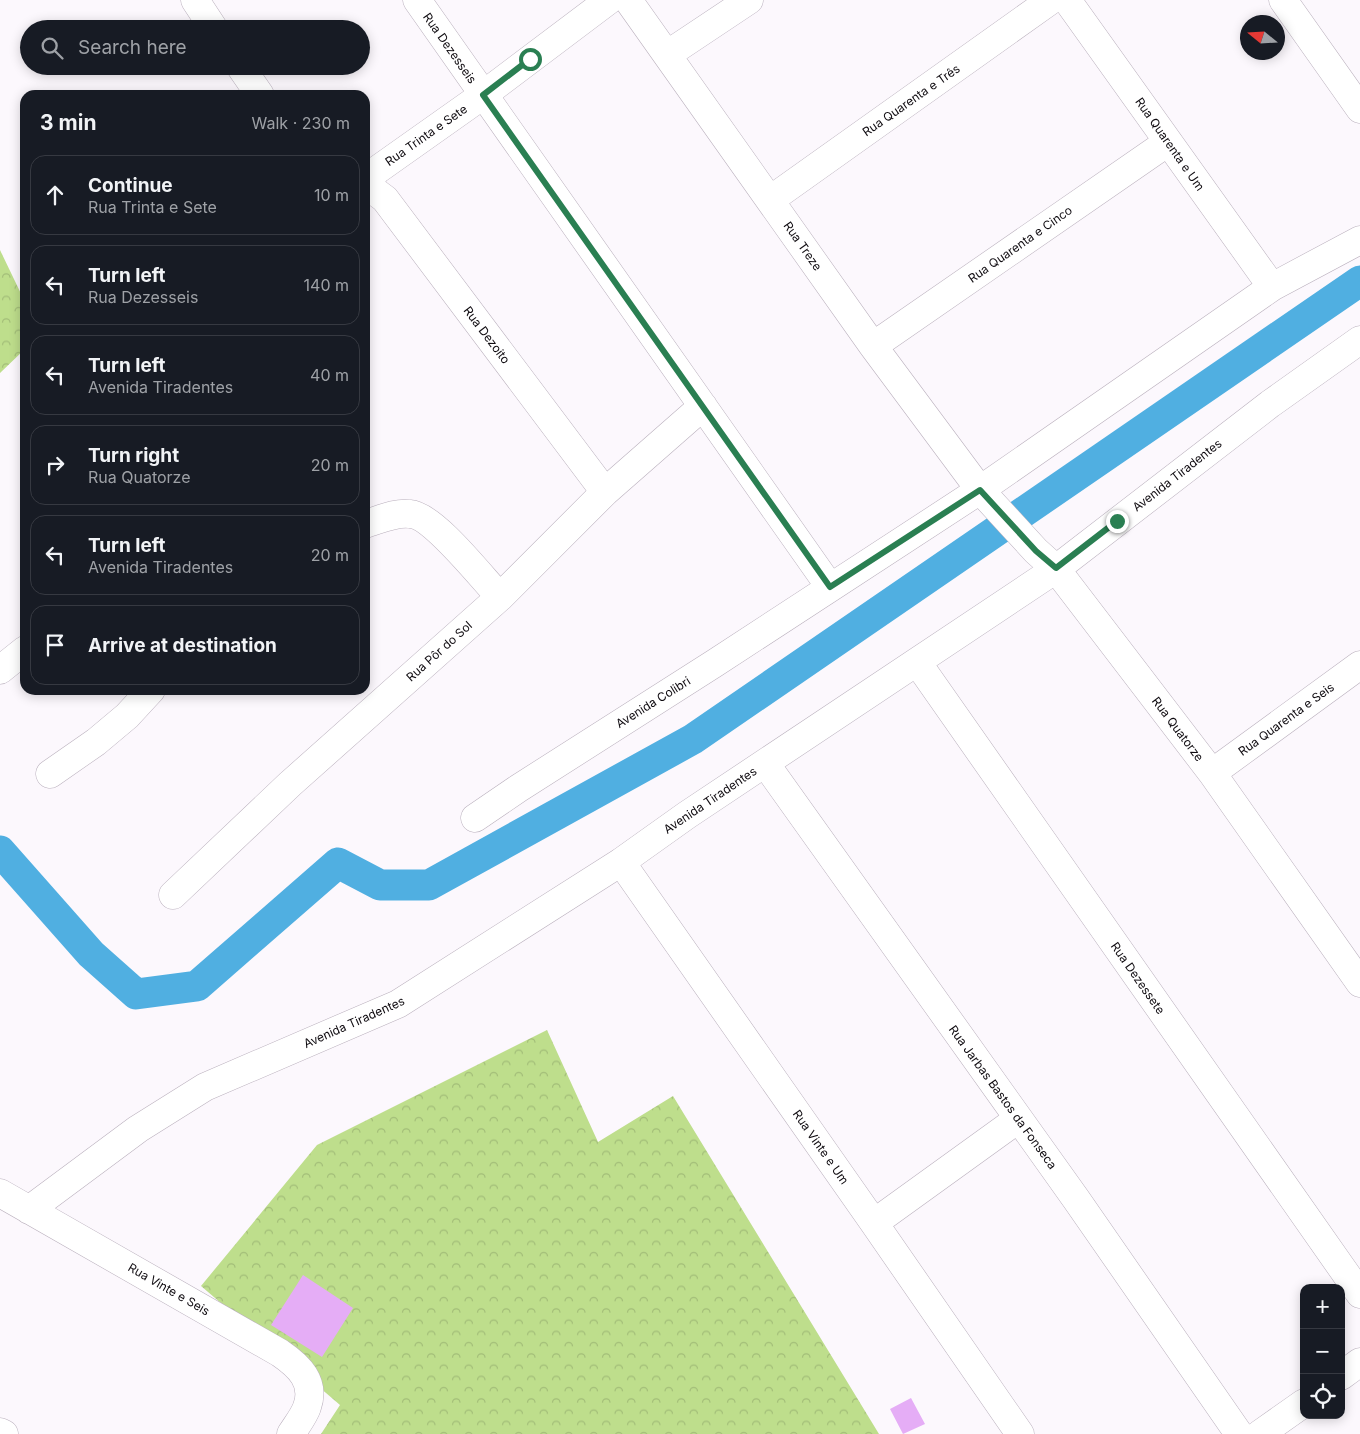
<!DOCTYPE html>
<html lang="en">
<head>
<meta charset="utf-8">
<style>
  :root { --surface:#171b24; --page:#242831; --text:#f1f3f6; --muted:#9ea1a6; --line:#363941 }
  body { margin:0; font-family:Inter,sans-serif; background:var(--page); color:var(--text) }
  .controls { position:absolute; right:15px; bottom:15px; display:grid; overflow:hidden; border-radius:10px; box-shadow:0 2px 12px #0003 }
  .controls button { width:45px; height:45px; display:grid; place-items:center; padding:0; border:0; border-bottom:1px solid var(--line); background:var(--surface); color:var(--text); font:25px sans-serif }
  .compass { position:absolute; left:1240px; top:15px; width:45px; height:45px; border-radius:50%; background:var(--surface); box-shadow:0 2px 12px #0003; rotate:288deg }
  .stop { position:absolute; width:15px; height:15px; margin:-11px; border:4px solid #2a7f52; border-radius:50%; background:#fff }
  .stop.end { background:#2a7f52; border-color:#fff; box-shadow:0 1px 5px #0008 }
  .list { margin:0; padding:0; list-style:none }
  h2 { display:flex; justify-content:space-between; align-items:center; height:65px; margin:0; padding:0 20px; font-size:21px }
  h2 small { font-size:16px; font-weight:400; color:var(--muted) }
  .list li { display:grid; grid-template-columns:32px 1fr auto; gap:15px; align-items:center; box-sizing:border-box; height:80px; margin:0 10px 10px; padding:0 10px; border:1px solid var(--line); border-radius:15px }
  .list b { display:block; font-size:19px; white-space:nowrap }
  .list p { margin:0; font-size:16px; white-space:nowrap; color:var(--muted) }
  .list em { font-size:16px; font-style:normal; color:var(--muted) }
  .icon { flex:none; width:28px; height:28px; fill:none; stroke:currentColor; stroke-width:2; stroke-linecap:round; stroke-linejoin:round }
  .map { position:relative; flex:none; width:1360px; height:1434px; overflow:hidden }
  .search { position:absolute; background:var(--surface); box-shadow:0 2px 12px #0003; left:20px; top:20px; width:350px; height:55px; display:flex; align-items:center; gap:12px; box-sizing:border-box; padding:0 18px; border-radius:28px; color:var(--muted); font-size:19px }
  .panel { position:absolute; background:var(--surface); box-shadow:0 2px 12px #0003; left:20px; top:90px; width:350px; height:605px; border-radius:15px }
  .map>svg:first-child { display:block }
  .forest { fill:url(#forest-crowns) }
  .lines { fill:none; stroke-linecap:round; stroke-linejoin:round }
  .canal { stroke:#50afe1; stroke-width:31 }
  .building { fill:#e5adf6 }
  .street-casing { stroke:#bab0bd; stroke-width:29 }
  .street { stroke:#fff; stroke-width:28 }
  .route { stroke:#2a7f52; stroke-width:6 }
  .labels { text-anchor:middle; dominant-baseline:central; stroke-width:5; stroke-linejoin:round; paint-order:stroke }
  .street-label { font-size:12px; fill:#0f0b10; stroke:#fff }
</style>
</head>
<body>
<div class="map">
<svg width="1360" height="1434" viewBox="0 0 1360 1434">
  <defs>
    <pattern id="forest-crowns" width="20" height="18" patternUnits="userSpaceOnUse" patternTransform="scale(1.25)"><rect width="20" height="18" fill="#bede8c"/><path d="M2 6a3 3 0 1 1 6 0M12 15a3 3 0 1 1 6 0" fill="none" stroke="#a2bd78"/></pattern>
  </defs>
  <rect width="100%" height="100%" fill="#fcf8fd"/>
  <path class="forest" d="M0 250 25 302V349L0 373Z
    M547 1030 598 1142 673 1096 879 1434H321L340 1405 201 1286 317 1145Z"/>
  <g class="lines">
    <path class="canal" d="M0 851 91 954 136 994 197 986 338 863 380 885H429L693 739 1360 281"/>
  </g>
  <path class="building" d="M303 1275 353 1308 322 1357 271 1325Z
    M911 1398 925 1424 903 1434 890 1409Z"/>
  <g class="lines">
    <defs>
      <path id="street" d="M195 0 214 29
        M417 0 830 587
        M628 0 873 346 980 490 1036 551 1056 569 1212 773 1360 983
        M1067 0 1272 287
        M1283 0 1360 109
        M668 54 749 0
        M240 66 260 95
        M770 200 1051 0
        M873 346 1168 142
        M605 492 385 199 365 184 377 170 483 95 609 0
        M365 524C379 520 395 512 410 514 433 515 482 578 500 597
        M917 662 1360 1294
        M0 670 25 650
        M765 763 1076 1199 1239 1434
        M1212 773 1360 665
        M50 774 96 742 127 716 151 690
        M475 818 519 788 715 663 980 490 1272 287 1360 240
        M621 862 874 1223 1020 1434
        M173 895 290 784 500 597 605 492 703 406
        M0 1193 280 1353C299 1366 316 1382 307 1407 304 1416 296 1426 291 1434
        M29 1210 138 1129 205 1087 398 1004 621 862 687 815 1056 569 1270 404 1360 340
        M874 1223 1018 1119
        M1341 1376 1360 1362
        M0 1432 4 1434
        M1260 1434 1304 1403"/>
    </defs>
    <use href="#street" class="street-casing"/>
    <use href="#street" class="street"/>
  </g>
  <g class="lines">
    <path class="route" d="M530 59 483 95 830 587 980 490 1036 551 1056 568 1117 521"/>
  </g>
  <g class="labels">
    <g class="street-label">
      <text transform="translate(450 48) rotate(55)">Rua Dezesseis</text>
      <text transform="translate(911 100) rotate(-35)">Rua Quarenta e Três</text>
      <text transform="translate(426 135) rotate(-35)">Rua Trinta e Sete</text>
      <text transform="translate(1170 144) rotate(55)">Rua Quarenta e Um</text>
      <text transform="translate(1020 244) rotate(-35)">Rua Quarenta e Cinco</text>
      <text transform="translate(803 246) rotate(55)">Rua Treze</text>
      <text transform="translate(487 335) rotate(53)">Rua Dezoito</text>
      <text transform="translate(1177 475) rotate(-38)">Avenida Tiradentes</text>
      <text transform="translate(439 651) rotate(-42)">Rua Pôr do Sol</text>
      <text transform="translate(653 702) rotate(-32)">Avenida Colibri</text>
      <text transform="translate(1286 719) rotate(-36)">Rua Quarenta e Seis</text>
      <text transform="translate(1178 729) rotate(53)">Rua Quatorze</text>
      <text transform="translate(710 800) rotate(-34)">Avenida Tiradentes</text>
      <text transform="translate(1138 978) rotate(55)">Rua Dezessete</text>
      <text transform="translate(354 1022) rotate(-24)">Avenida Tiradentes</text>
      <text transform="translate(1003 1097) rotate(54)">Rua Jarbas Bastos da Fonseca</text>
      <text transform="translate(821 1147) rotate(55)">Rua Vinte e Um</text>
      <text transform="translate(169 1289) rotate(30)">Rua Vinte e Seis</text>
    </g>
  </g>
</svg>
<div class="controls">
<button>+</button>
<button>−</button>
<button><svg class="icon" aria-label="locate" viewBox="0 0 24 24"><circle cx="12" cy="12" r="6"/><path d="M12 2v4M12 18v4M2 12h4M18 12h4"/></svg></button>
</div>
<svg class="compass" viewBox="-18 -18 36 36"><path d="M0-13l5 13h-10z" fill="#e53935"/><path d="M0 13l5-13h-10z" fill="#9ea1a6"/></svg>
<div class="stop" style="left:530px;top:59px"></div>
<div class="stop end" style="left:1117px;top:521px"></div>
<div class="search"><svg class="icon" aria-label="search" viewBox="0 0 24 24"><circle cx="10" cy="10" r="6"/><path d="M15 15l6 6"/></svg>Search here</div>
<section class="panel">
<h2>3 min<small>Walk · 230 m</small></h2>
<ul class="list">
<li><svg class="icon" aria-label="ahead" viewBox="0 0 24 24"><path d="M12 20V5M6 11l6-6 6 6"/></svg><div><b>Continue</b><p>Rua Trinta e Sete</p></div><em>10 m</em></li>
<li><svg class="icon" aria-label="left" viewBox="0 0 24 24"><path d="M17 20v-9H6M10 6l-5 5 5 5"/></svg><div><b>Turn left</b><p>Rua Dezesseis</p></div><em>140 m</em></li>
<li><svg class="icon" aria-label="left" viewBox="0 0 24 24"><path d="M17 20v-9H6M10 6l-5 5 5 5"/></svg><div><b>Turn left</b><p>Avenida Tiradentes</p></div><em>40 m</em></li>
<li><svg class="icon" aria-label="right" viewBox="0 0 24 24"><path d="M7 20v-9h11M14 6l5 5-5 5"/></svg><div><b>Turn right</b><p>Rua Quatorze</p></div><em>20 m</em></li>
<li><svg class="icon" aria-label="left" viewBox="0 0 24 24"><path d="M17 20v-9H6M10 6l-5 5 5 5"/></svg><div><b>Turn left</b><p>Avenida Tiradentes</p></div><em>20 m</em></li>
<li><svg class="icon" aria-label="arrive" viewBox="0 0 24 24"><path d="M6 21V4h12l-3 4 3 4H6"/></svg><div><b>Arrive at destination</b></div></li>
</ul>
</section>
</div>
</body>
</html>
